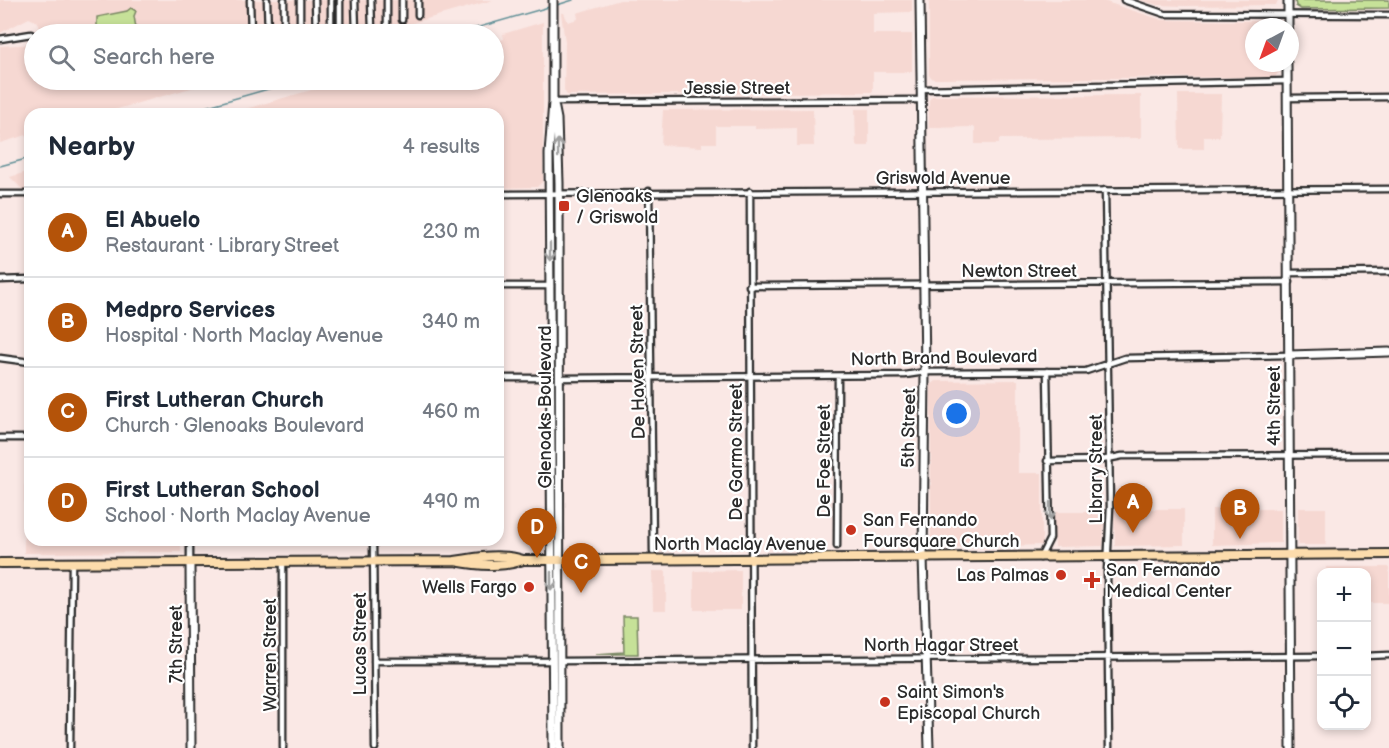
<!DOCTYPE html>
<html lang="en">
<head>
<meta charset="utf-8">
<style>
  :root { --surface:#fff; --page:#f6f6f7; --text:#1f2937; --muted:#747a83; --line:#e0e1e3; --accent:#b45309 }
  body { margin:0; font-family:"Balsamiq Sans",sans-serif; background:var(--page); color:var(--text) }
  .controls { position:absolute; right:18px; bottom:18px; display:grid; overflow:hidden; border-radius:12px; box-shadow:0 3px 9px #0003 }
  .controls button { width:54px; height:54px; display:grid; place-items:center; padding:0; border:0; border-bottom:2px solid var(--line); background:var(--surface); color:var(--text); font:30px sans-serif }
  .compass { position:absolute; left:1245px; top:18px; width:54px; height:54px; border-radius:50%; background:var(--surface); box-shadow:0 3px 9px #0003; rotate:221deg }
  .you { position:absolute; left:957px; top:414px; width:21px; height:21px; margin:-15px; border:4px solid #fff; border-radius:50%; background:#1a73e8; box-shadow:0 0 0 9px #1a73e833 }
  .badge { display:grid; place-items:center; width:39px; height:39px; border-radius:50%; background:var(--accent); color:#fff; font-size:20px; font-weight:700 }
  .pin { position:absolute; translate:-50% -50px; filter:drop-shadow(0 2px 3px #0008) }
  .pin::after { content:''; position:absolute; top:32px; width:21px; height:18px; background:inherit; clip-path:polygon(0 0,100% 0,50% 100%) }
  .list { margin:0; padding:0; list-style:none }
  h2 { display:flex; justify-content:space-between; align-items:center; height:78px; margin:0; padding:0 24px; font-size:26px }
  h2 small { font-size:20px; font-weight:400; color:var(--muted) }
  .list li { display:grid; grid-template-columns:39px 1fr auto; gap:18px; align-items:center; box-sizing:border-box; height:90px; padding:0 24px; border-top:2px solid var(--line) }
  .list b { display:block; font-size:22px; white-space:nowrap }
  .list p { margin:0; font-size:20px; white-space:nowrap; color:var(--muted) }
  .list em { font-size:20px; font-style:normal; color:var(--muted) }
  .icon { flex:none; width:33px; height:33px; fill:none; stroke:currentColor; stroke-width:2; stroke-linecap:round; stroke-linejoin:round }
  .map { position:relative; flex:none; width:1389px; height:748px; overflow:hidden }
  .search { position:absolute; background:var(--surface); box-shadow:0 3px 9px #0003; left:24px; top:24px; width:480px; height:66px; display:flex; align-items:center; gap:15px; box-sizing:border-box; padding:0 21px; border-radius:33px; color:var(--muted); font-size:22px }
  .panel { position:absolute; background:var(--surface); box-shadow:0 3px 9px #0003; left:24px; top:108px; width:480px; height:438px; border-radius:18px }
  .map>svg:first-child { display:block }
  .built { fill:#f6d8d2 }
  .green { fill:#c6e198; stroke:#788662; stroke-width:1.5 }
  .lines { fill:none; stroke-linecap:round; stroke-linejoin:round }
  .stream { stroke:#609097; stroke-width:1.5 }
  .street-casing { stroke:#2b2b2b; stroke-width:9 }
  .secondary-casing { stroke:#2b2b2b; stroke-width:11 }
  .primary-casing { stroke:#2b2b2b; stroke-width:12 }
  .street { stroke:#fff; stroke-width:4.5 }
  .secondary { stroke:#fff; stroke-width:7 }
  .primary { stroke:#fcdcac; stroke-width:8 }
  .oneway { stroke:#a0a0a0 }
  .poi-dot { fill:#c8321e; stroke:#fff; stroke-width:2 }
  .labels { text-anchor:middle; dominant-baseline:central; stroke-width:4.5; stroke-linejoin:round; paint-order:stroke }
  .street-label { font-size:18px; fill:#2b2b2b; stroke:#fff }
  .poi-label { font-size:18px; fill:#2b2b2b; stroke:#fff; text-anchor:start }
</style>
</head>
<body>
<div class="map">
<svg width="1389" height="748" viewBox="0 0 1389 748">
  <rect width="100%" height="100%" fill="#fae8e5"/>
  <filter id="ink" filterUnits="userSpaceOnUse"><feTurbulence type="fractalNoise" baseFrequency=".0167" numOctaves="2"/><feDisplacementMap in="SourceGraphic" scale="12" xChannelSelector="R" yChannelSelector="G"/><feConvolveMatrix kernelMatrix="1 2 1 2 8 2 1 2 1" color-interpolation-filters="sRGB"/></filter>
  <g filter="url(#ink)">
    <path class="built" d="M0 0H493L374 34H42L37 22 29 18 0 33Z
      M620 0H912V12L873 13V34H912V72H873V92L567 95 564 91 565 42 561 13H564L568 22 578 19 577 13Z
      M931 0H1100L1162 20 1274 21 1279 27H1254V63H1279V72L1275 77 933 79 929 75V3Z
      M1140 0H1278L1276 5 1184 6 1158 5Z
      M543 22V181L537 187 498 188V114H228L318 88 317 84 331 80 336 82 346 80H494V42L504 39 503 34Z
      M34 44V80H219L100 114H30V134L0 143V46Z
      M1178 94H1221L1220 137H1204V149H1179Z
      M1141 95V138L999 139V144H975V127L929 128V100L932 96Z
      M813 109 814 146H797V128L755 129V126H716V143H702V147L661 145 663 110Z
      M855 109H869V146H856Z
      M30 171V191H24L10 177Z
      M1018 380V473H1042V545L931 548V385L936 381Z
      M24 485H30V540H181V552L24 553Z
      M1298 508H1326V545H1298Z
      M1114 509H1184V545L1115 546Z
      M1212 509H1281V543L1212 545Z
      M1053 512H1104L1103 546 1055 547Z
      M1326 567H1389V603H1367L1366 572H1326Z
      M741 570V610H694V571Z
      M652 571H666V610H653Z"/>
    <path class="green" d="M1295 0H1389V8L1301 9 1296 6Z
      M131 8 136 11 134 16 137 34H97V17L127 11Z
      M623 616H637L638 654H596L624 652Z"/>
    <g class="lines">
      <path class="stream" d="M557 5 573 0
        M455 34 549 7
        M180 114 300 80
        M0 166 30 158"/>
      <defs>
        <path id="street" d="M250 0 251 34
          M267 0 268 34
          M284 0V34
          M300 0V34
          M315 0 316 34
          M331 0V34
          M340 0V34
          M355 0 356 33
          M371 0 372 29
          M387 0V24
          M402 0V20
          M418 0V15
          M1124 0 1165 14 1389 15
          M0 39 31 34
          M921 89 1287 81
          M1288 98 1389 97
          M553 102 920 100
          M1105 190 1110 507 1107 570 1109 748
          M649 191 653 552
          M750 191 752 748
          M0 194H30
          M498 194 1389 189
          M1290 273 1389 272
          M0 280 30 279
          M498 286H551
          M749 286 1290 282
          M0 358 30 362
          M498 378H551
          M559 378 905 375 925 372 1086 371 1125 358 1289 355
          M0 438H30
          M1047 461 1102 460 1122 456 1389 455
          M190 540V563
          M373 540 375 748
          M837 546 838 376
          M1040 558 1050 538 1047 371
          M283 563V748
          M1366 656 1389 655
          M374 661H553
          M560 661 1322 656
          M70 748 72 563"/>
        <path id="secondary" d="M553 0V102L549 154 553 748
          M920 0 925 372 923 558 929 748
          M1288 0V27
          M1287 63 1291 748
          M554 104 557 119 559 183 560 748
          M1289 355 1389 352
          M190 563 191 748"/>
        <path id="primary" d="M455 561C477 557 502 553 523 560H592L1389 554
          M0 563 455 561C478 565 501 568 523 560"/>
      </defs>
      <use href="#street" class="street-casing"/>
      <use href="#secondary" class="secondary-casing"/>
      <use href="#primary" class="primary-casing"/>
      <use href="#street" class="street"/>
      <use href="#secondary" class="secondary"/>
      <use href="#primary" class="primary"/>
    </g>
    <defs><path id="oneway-shaft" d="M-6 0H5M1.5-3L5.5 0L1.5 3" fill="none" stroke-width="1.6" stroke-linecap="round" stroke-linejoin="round" transform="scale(1.5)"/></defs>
    <g class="oneway">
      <use href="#oneway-shaft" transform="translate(558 148) rotate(-91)"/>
      <use href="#oneway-shaft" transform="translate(550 252) rotate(90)"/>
      <use href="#oneway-shaft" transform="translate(1050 511) rotate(90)"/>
      <use href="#oneway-shaft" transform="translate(551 581) rotate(90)"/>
    </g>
  </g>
  <g class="poi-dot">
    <rect x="558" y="200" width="12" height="12" rx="3"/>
    <circle cx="851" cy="530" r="6"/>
    <circle cx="1061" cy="575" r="6"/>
    <path d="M1089 571h6v6h6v6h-6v6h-6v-6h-6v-6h6z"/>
    <circle cx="529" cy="587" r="6"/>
    <circle cx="885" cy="702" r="6"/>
  </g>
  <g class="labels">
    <g class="street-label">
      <text x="737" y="88">Jessie Street</text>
      <text x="943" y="178">Griswold Avenue</text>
      <text x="1019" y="271">Newton Street</text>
      <text transform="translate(944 358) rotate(-1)">North Brand Boulevard</text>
      <text transform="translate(638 372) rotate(-91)">De Haven Street</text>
      <text transform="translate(1274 406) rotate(-90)">4th Street</text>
      <text transform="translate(545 407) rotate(-90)">Glenoaks Boulevard</text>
      <text transform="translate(909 428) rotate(-89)">5th Street</text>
      <text transform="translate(736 452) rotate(-90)">De Garmo Street</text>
      <text transform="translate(824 461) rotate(-90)">De Foe Street</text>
      <text transform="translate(1096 469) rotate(-90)">Library Street</text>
      <text x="740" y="544">North Maclay Avenue</text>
      <text transform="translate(176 644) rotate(-90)">7th Street</text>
      <text transform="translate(360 644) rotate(-90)">Lucas Street</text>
      <text x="941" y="645">North Hagar Street</text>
      <text transform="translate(270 655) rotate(-90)">Warren Street</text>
    </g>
    <g class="poi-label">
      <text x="576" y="196">Glenoaks<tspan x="576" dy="21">/ Griswold</tspan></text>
      <text x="863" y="520">San Fernando<tspan x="863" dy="21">Foursquare Church</tspan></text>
      <text x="1106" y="570">San Fernando<tspan x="1106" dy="21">Medical Center</tspan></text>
      <text x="1049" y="575" text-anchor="end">Las Palmas</text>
      <text x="517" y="587" text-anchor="end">Wells Fargo</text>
      <text x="897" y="692">Saint Simon's<tspan x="897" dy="21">Episcopal Church</tspan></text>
    </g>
  </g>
</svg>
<div class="controls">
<button>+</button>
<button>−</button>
<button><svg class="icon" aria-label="locate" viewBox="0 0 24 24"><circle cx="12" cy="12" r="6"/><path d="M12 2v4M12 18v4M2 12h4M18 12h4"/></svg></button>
</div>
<svg class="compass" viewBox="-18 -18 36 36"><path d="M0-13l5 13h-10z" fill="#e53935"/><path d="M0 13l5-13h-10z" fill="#747a83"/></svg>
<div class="you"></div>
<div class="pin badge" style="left:1133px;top:533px">A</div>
<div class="pin badge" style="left:1240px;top:539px">B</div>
<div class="pin badge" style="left:581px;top:593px">C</div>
<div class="pin badge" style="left:537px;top:558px">D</div>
<div class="search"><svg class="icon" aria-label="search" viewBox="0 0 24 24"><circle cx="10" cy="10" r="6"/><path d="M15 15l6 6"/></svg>Search here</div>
<section class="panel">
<h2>Nearby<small>4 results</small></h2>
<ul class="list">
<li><span class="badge">A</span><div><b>El Abuelo</b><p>Restaurant · Library Street</p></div><em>230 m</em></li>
<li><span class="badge">B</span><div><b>Medpro Services</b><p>Hospital · North Maclay Avenue</p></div><em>340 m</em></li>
<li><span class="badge">C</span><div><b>First Lutheran Church</b><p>Church · Glenoaks Boulevard</p></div><em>460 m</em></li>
<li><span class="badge">D</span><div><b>First Lutheran School</b><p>School · North Maclay Avenue</p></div><em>490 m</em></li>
</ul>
</section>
</div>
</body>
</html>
